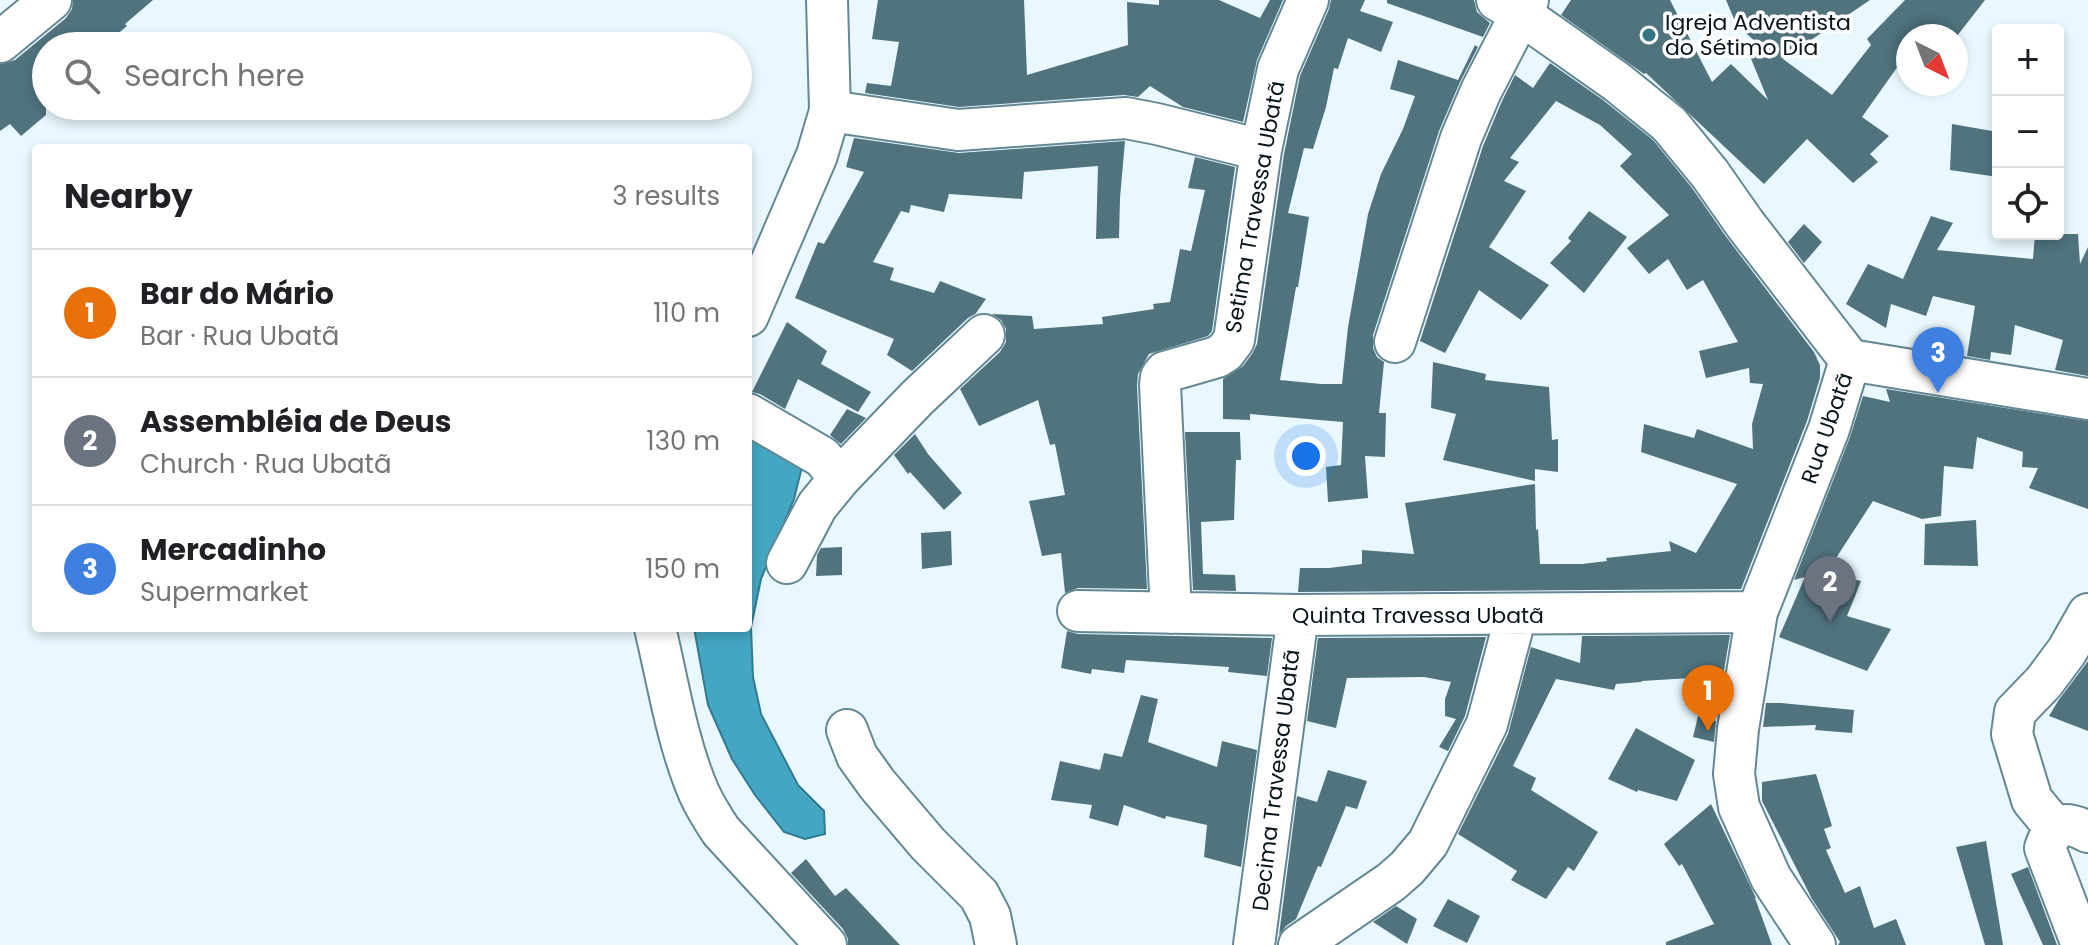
<!DOCTYPE html>
<html lang="en">
<head>
<meta charset="utf-8">
<style>
  :root { --surface:#fff; --page:#f2f2f2; --text:#202124; --muted:#757577; --line:#e0e0e0; --accent:#337487 }
  body { margin:0; font-family:Poppins,sans-serif; background:var(--page); color:var(--text) }
  .controls { position:absolute; right:24px; top:24px; display:grid; overflow:hidden; border-radius:8px; box-shadow:0 4px 12px #0003 }
  .controls button { width:72px; height:72px; display:grid; place-items:center; padding:0; border:0; border-bottom:2px solid var(--line); background:var(--surface); color:var(--text); font:40px sans-serif }
  .compass { position:absolute; left:1896px; top:24px; width:72px; height:72px; border-radius:50%; background:var(--surface); box-shadow:0 4px 12px #0003; rotate:138deg }
  .you { position:absolute; left:1306px; top:456px; width:28px; height:28px; margin:-20px; border:6px solid #fff; border-radius:50%; background:#1a73e8; box-shadow:0 0 0 12px #1a73e833 }
  .badge { display:grid; place-items:center; width:52px; height:52px; border-radius:50%; background:var(--accent); color:#fff; font-size:26px; font-weight:700 }
  .pin { position:absolute; translate:-50% -66px; filter:drop-shadow(0 2px 4px #0008) }
  .pin::after { content:''; position:absolute; top:42px; width:28px; height:24px; background:inherit; clip-path:polygon(0 0,100% 0,50% 100%) }
  .list { margin:0; padding:0; list-style:none }
  h2 { display:flex; justify-content:space-between; align-items:center; height:104px; margin:0; padding:0 32px; font-size:34px }
  h2 small { font-size:26px; font-weight:400; color:var(--muted) }
  .list li { display:grid; grid-template-columns:52px 1fr auto; gap:24px; align-items:center; box-sizing:border-box; height:128px; padding:0 32px; border-top:2px solid var(--line) }
  .list b { display:block; font-size:30px; white-space:nowrap }
  .list p { margin:0; font-size:26px; white-space:nowrap; color:var(--muted) }
  .list em { font-size:26px; font-style:normal; color:var(--muted) }
  .icon { flex:none; width:44px; height:44px; fill:none; stroke:currentColor; stroke-width:2; stroke-linecap:round; stroke-linejoin:round }
  .map { position:relative; flex:none; width:2088px; height:945px; overflow:hidden }
  .search { position:absolute; background:var(--surface); box-shadow:0 4px 12px #0003; left:32px; top:32px; width:720px; height:88px; display:flex; align-items:center; gap:20px; box-sizing:border-box; padding:0 28px; border-radius:44px; color:var(--muted); font-size:30px }
  .panel { position:absolute; background:var(--surface); box-shadow:0 4px 12px #0003; left:32px; top:144px; width:720px; height:488px; border-radius:8px }
  .map>svg:first-child { display:block }
  .water { fill:#44a6c2; stroke:#327a90; stroke-width:2 }
  .building { fill:#50737e }
  .lines { fill:none; stroke-linecap:round; stroke-linejoin:round }
  .minor-casing { stroke:#648893; stroke-width:44 }
  .minor { stroke:#fff; stroke-width:40 }
  .poi-dot { fill:#337487; stroke:#fff; stroke-width:3 }
  .labels { text-anchor:middle; dominant-baseline:central; stroke-width:7; stroke-linejoin:round; paint-order:stroke }
  .poi-label { font-size:22px; fill:#07151a; stroke:#fff; text-anchor:start }
  .street-label { font-size:22px; fill:#07151a; stroke:#fff }
</style>
</head>
<body>
<div class="map">
<svg width="2088" height="945" viewBox="0 0 2088 945">
  <rect width="100%" height="100%" fill="#e9f8fe"/>
  <path class="water" d="M748 433 802 467 794 499 761 579 751 627 753 677 761 714 798 785 824 811 825 834 805 839 784 832 755 795 732 759 708 705 694 628H748Z"/>
  <path class="building" d="M73 0H153L125 24 127 26 103 46H46V115L21 136 10 124 0 131V64L15 60 66 18 72 9Z
    M878 0H1024L1027 75 1128 45 1127 2 1159 5V0H1219L1260 18 1270 0H1283L1257 60 1243 122 1183 107 1150 86 1138 97 1124 95 959 107 865 93 867 83 891 86 899 42 872 39Z
    M1331 0H1365L1360 11 1393 22 1381 52 1348 38 1338 69 1334 68 1326 107 1313 149 1304 148 1288 213 1309 217 1298 287H1296L1280 380 1321 384H1342L1348 327 1368 214 1381 174 1403 129 1415 96 1390 89 1398 60 1458 80 1475 45 1478 47 1460 82 1439 131 1373 335V348L1377 357 1384 362 1379 413H1386L1385 457 1365 456 1368 498 1328 502 1326 467 1341 465 1343 422 1250 414V420L1223 419V379L1243 366 1252 354 1257 344 1284 154 1300 76 1329 9Z
    M1387 0H1474L1477 12 1490 23 1483 37 1387 3Z
    M1571 0H1670L1712 82 1731 64 1768 100 1747 49 1755 41 1737 26 1726 0H1870L1783 59 1832 95 1871 45 1867 39 1905 0H1985L1957 36H1908V52L1862 117 1889 136 1870 154 1878 162 1853 183 1807 139 1764 184 1646 73 1644 74 1561 15Z
    M1550 63 1603 100 1653 140 1692 188 1727 238 1814 352 1820 365V378L1807 421 1741 589 1298 592 1300 568H1329L1362 564V550L1414 554 1405 503 1535 484 1536 530 1538 529 1540 564H1582L1607 561 1606 558 1671 551 1669 541 1696 553 1737 484 1641 452 1644 424 1694 438 1697 429 1753 449 1752 424 1763 384 1750 383 1749 368 1706 378 1699 351 1738 342 1703 280 1687 290 1668 259 1649 274 1627 248 1669 215 1620 166 1632 154 1600 125 1556 101 1510 158 1519 162 1504 181 1526 191 1489 247 1549 285 1521 320 1479 290 1445 353 1420 341 1483 146 1502 101 1515 75 1533 88Z
    M1952 124 1998 132V177L1950 170Z
    M854 138 959 153 1125 141 1120 198 1119 238 1096 239 1098 166 1024 172 1022 199 949 194 944 212 911 205 909 213 901 211 873 262 894 268 890 280 934 293 940 281 986 299 976 313H977L968 318 912 371 887 355 894 339 795 298 818 242 824 244 864 172 846 167Z
    M1195 157 1235 167 1212 331 1208 336 1149 354 1138 374 1137 386 1147 589 1078 588 1065 593 1061 553 1042 556 1029 501 1065 495 1055 444 1050 445 1038 400 979 426 960 389 1000 352 1006 342V329L1001 320 992 314 1032 316 1034 329 1103 324 1102 317 1154 309 1153 304 1170 302 1180 249 1191 251 1205 190 1188 188Z
    M1589 211 1627 237 1584 293 1550 263 1571 241 1568 238Z
    M1931 216 1953 223 1937 250 2033 259 2035 234H2078L2080 264 2088 247V376L2055 370 2063 340 2015 325 2011 355 1991 352 1990 360 1967 356 1975 306 1933 296 1926 316 1891 304 1886 328 1846 304 1868 264 1903 279Z
    M1804 224 1822 242 1804 263 1788 242Z
    M787 322 827 351 821 364 871 392 858 412 798 379 785 409 760 394 752 392Z
    M1433 362 1486 374 1485 380 1549 387 1552 440 1558 439V472L1535 469V481L1443 460 1456 414 1431 408Z
    M1886 389 2088 421V509L2029 488 2038 468 2022 467 2023 452 1977 437 1973 469 1944 466 1941 516 1922 519 1873 501 1827 572 1823 573 1861 581 1847 616 1891 629 1867 671 1779 637 1805 577 1794 580 1850 437 1863 396 1890 402Z
    M847 409 866 418 841 444 830 435Z
    M1185 432H1240L1241 460H1236L1234 520 1201 522 1203 574 1235 575 1236 591 1193 590Z
    M915 434 928 454 962 493 944 510 910 472 908 474 894 455Z
    M1976 520 1978 566 1924 565 1925 524Z
    M951 531 952 565 922 569 921 533Z
    M842 547V575L816 576 817 555 821 548Z
    M1067 631 1078 634 1272 638 1267 676 1228 672 1229 667 1126 660 1124 673 1092 669 1091 674 1061 668Z
    M1730 635 1723 676 1642 681 1641 682 1616 684 1614 690 1556 679 1513 766 1536 778 1531 790 1598 832 1574 871 1568 867 1546 899 1511 880 1517 871 1458 834 1508 734 1531 647 1580 663 1582 636Z
    M1486 637 1465 716 1448 751 1439 747 1456 719 1445 716V699L1451 682 1424 677 1347 678 1336 728 1307 721 1318 638Z
    M2088 661V731L2049 716 2058 701Z
    M1141 695 1158 699 1148 742 1217 767 1222 741 1257 750 1241 867 1204 857 1207 825 1166 816 1165 819 1124 805 1118 826 1089 818 1092 805 1051 800 1060 761 1100 770 1104 753 1122 757Z
    M1766 703H1781L1854 710 1852 733 1815 730 1816 725 1763 727Z
    M1698 716 1716 721 1714 742 1693 737Z
    M1636 728 1695 760 1677 801 1638 790 1637 792 1608 779Z
    M1328 770 1367 781 1357 809 1346 806 1321 867 1318 866 1296 919 1286 926 1279 935 1297 796 1317 802Z
    M1816 774 1832 826 1824 829 1831 848 1826 850 1845 893 1860 886 1874 928 1896 919 1906 945H1838L1840 942 1812 899 1762 801V782Z
    M1711 804 1756 898H1755L1772 945H1666V942L1714 924 1682 864 1679 866 1664 844Z
    M1986 841 2003 945H1985L1956 847Z
    M806 859 835 896 846 888 900 945H848V939L843 929 791 873Z
    M2028 867 2057 945H2043L2011 874Z
    M1448 899 1480 916 1467 943 1433 926Z
    M1396 906 1417 919 1407 944 1373 922Z"/>
  <g class="lines">
    <defs>
      <path id="minor" d="M1497 0 1522 15 1617 82 1669 124 1710 174 1745 224 1850 360
        M0 42 51 0
        M830 111 958 130 1126 118 1157 124 1261 150
        M748 316 817 155 830 111 827 0
        M1395 342 1461 138 1481 91 1528 0
        M1850 360 2088 399
        M748 414 822 457 840 478
        M787 563 817 506 840 478 917 398 984 335
        M1078 611 1298 615 1757 612
        M1171 613 1160 385 1161 377 1165 372 1217 357 1225 352 1234 340 1261 150 1278 69 1308 0
        M655 628C668 682 677 742 699 793 705 806 713 819 721 831L826 945
        M847 730 857 756 877 784 928 844 979 895 990 916 996 945
        M2055 828 2032 800 2012 734 2015 712 2044 682 2067 651 2088 614
        M1254 945 1298 615
        M1299 945 1391 882 1407 868 1428 843 1487 724 1516 615
        M1815 945 1771 878 1739 807 1734 774 1738 729 1757 612 1829 429 1850 360
        M2082 945 2045 848C2054 822 2065 820 2088 832"/>
    </defs>
    <use href="#minor" class="minor-casing"/>
    <use href="#minor" class="minor"/>
  </g>
  <circle class="poi-dot" cx="1649" cy="35" r="8"/>
  <g class="labels">
    <g class="poi-label">
      <text x="1665" y="22">Igreja Adventista<tspan x="1665" dy="25">do Sétimo Dia</tspan></text>
    </g>
    <g class="street-label">
      <text transform="translate(1255 207) rotate(-80)">Setima Travessa Ubatã</text>
      <text transform="translate(1827 428) rotate(-71)">Rua Ubatã</text>
      <text x="1418" y="615">Quinta Travessa Ubatã</text>
      <text transform="translate(1276 780) rotate(-83)">Decima Travessa Ubatã</text>
    </g>
  </g>
</svg>
<div class="controls">
<button>+</button>
<button>−</button>
<button><svg class="icon" aria-label="locate" viewBox="0 0 24 24"><circle cx="12" cy="12" r="6"/><path d="M12 2v4M12 18v4M2 12h4M18 12h4"/></svg></button>
</div>
<svg class="compass" viewBox="-18 -18 36 36"><path d="M0-13l5 13h-10z" fill="#e53935"/><path d="M0 13l5-13h-10z" fill="#757577"/></svg>
<div class="you"></div>
<div class="pin badge" style="left:1708px;top:731px;background:#e8710a">1</div>
<div class="pin badge" style="left:1830px;top:622px;background:#6b7280">2</div>
<div class="pin badge" style="left:1938px;top:393px;background:#3f7fe0">3</div>
<div class="search"><svg class="icon" aria-label="search" viewBox="0 0 24 24"><circle cx="10" cy="10" r="6"/><path d="M15 15l6 6"/></svg>Search here</div>
<section class="panel">
<h2>Nearby<small>3 results</small></h2>
<ul class="list">
<li><span class="badge" style="background:#e8710a">1</span><div><b>Bar do Mário</b><p>Bar · Rua Ubatã</p></div><em>110 m</em></li>
<li><span class="badge" style="background:#6b7280">2</span><div><b>Assembléia de Deus</b><p>Church · Rua Ubatã</p></div><em>130 m</em></li>
<li><span class="badge" style="background:#3f7fe0">3</span><div><b>Mercadinho</b><p>Supermarket</p></div><em>150 m</em></li>
</ul>
</section>
</div>
</body>
</html>
